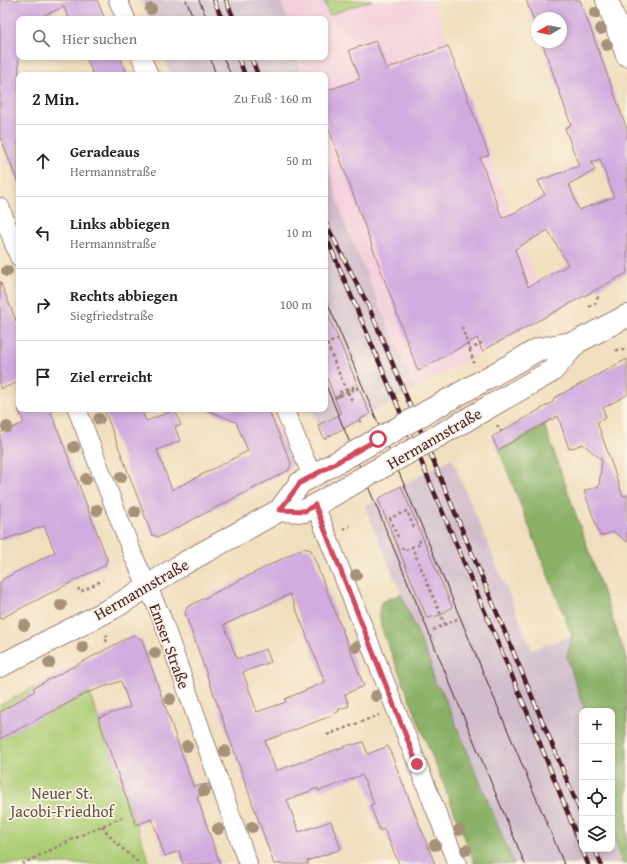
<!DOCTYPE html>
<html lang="de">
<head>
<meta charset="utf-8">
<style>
  :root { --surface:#fff; --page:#f6f6f6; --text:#222; --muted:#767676; --line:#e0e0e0 }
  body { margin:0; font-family:"Gentium Book Plus",serif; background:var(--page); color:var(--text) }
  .controls { position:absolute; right:12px; bottom:12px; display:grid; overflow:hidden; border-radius:8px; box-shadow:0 2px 6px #0003 }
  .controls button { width:36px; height:36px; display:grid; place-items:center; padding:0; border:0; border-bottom:1px solid var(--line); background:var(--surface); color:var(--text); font:20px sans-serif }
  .compass { position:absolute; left:531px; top:12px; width:36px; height:36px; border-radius:50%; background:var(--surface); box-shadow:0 2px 6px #0003; rotate:261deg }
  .stop { position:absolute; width:12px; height:12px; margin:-9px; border:3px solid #d1495b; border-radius:50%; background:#fff }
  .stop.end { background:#d1495b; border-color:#fff; box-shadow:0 1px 4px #0008 }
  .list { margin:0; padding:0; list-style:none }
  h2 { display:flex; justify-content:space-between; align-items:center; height:52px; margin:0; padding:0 16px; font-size:17px }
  h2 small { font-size:13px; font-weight:400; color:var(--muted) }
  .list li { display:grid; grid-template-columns:26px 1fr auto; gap:12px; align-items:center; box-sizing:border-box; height:72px; padding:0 16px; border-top:1px solid var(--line) }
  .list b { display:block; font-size:15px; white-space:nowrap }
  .list p { margin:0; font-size:13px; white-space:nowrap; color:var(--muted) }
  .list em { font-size:13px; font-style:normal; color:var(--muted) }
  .icon { flex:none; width:22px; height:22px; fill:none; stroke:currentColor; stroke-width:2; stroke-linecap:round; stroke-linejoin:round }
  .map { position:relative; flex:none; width:627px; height:864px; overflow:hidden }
  .search { position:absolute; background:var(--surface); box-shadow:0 2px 6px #0003; left:16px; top:16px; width:312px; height:44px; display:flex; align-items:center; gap:10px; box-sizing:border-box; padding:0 14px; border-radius:8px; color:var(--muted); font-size:15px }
  .panel { position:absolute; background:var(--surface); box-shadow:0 2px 6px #0003; left:16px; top:72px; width:312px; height:340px; border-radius:8px }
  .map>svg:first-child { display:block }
  .built { fill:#f4cfdc }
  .industrial { fill:#d0bdcc; fill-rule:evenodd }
  .green { fill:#accd75; stroke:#7b7650 }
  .forest { fill:#89b066; stroke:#6a6848 }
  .building { fill:#d1aadf; fill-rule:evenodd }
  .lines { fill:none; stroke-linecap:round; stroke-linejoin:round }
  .street-casing { stroke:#9d7f74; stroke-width:20 }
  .secondary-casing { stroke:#9d7f74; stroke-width:24 }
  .path { stroke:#9d7f74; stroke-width:2.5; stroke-dasharray:3 3; stroke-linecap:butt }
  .street { stroke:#fff; stroke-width:18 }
  .secondary { stroke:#fff; stroke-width:22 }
  .tram { stroke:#4a1f2b; stroke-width:1 }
  .rail-casing { stroke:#4a1f2b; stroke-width:4.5 }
  .rail { stroke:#fcf5e5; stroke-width:3; stroke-dasharray:9; stroke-linecap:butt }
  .secondary-bridge-casing { stroke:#9d7f74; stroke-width:24; stroke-linecap:butt }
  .secondary-bridge { stroke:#fff; stroke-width:22 }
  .tree { fill:#a59279 }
  .route { stroke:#d1495b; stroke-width:5 }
  .labels { text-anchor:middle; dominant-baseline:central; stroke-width:3.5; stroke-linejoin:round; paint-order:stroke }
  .street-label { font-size:16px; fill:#4a1f2b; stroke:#fcf5e5 }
  .park-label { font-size:16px; fill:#675341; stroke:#fcf5e5 }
</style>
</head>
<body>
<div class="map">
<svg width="627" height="864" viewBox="0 0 627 864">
  <rect width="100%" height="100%" fill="#fcf5e5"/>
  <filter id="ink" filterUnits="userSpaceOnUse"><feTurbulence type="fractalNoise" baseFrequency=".025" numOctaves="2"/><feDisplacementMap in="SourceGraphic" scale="8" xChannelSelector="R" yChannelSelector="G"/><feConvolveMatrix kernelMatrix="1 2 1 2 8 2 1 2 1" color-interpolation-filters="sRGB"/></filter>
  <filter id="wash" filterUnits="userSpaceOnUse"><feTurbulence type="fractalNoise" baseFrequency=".012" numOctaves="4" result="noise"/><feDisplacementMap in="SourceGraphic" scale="16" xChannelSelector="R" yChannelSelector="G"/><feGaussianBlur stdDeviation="0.9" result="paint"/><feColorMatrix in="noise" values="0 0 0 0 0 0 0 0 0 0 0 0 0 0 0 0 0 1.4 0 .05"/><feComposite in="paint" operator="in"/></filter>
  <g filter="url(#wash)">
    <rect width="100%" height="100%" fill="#f0dfbe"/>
    <path class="built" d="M281 0H433L549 315 415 389 338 203 325 156V75H302L297 57H325V19H287Z"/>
    <path class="industrial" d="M141 0H281L287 19H149Z
      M164 57H297L302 75H172Z
      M325 156 343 218 415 389 324 439 312 409H325Z
      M452 458 532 650 572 636 627 660V864H475L381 627 379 611 381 602 401 594 365 506ZM582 711H612V849H582Z"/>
    <path class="green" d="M324 0H372L329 15Z
      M33 688 50 714 89 692 150 864H0V705Z"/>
    <path class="forest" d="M544 424 627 660V864H623L612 831V711H585L567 657 572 636 499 450Z
      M401 594 431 665C432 676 433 684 442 691L514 864H475L381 627 379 611 381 602Z"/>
    <g id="blocks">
      <path class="building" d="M0 0H97L105 19H69L64 7 44 15 42 19H19L18 183 0 136Z
        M526 0H580L627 129V273L482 351 477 338 418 371 325 118V91L360 79 349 50 376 41 386 69 448 46 489 155 480 158 502 218 516 212 545 195 538 181 579 166 565 128 571 125 542 42H561V18H537V29ZM600 159 614 197 579 210 569 184 595 170 591 162ZM548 230 568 265 528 287 515 249Z
        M86 57H120L128 75H93Z
        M0 281 19 328V382L0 389Z
        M325 308 370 414 324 439 318 425 341 414 325 373Z
        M627 359V395L603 408 606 418 597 422 623 496 627 495V542L614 532 600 536 584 491 599 486 602 460 583 444 569 449 558 416 498 450 492 437 553 402 554 398Z
        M18 409H50L107 559 105 565 0 619V583L3 579 55 552 44 526 0 541V433L24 423Z
        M104 409H141L146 421 175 410 181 425 175 427 180 441 157 450 172 490 248 451 236 422 204 409H268L291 463 289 470 159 537 152 535Z
        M401 486 452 607 441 615 427 618 378 499Z
        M303 548 311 550 364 686 345 694 349 706 339 709V711L331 716 265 741 276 771 352 744 353 745 363 742 368 754 388 746 435 864H399L384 829 380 831 370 805 374 804 362 775 319 791 318 788 287 800 299 832 331 821 341 849 307 861 309 864H274L185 613 187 607ZM290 594 325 682 285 699 286 702 257 712 243 672 271 662 266 649 237 659 224 625Z
        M133 635 142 640 193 786 209 784 211 790 197 797 220 864H183L179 851 165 856 152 819 136 825 98 718 130 707 121 681 89 692 0 739V712L35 691 33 688Z"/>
    </g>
  </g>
  <g filter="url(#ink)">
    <use href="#blocks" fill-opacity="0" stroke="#9d7f74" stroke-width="1"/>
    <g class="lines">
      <defs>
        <path id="street" d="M118 0 126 19
          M141 57 149 75
          M0 207 19 257
          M77 409 133 555 161 616 248 864
          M284 409 312 476
          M315 505 457 864"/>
        <path id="secondary" d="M607 0 627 55
          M493 375 539 349 577 342 627 316
          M461 423 552 371 577 342
          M280 510 305 511 359 480
          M0 666 115 607 181 565 280 510 300 483 348 456"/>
      </defs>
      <use href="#street" class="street-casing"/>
      <use href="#secondary" class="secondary-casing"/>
      <path class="path" d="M589 307 595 304 599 295
        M462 327 474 363
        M327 344 346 390 338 393 340 398
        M325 345 338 339
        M469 350 485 341
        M616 351 619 349 627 351
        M346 390 356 386 358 390
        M348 392 352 401
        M335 398 359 387
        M360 420 361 423
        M497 425 501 431
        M343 529 350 526
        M398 537 390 518 407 511 415 530
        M419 540 421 544 412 547 445 625
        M402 547 404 551 412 547
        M78 588 80 592 103 580
        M433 630 457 619
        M107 642 105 637 108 635
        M327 735 379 715
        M102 826 115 842 140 864
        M22 864 86 833 125 816"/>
      <use href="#street" class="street"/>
      <use href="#secondary" class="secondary"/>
      <path class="tram" d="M186 0 194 19
        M199 0 207 19
        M210 57 216 75
        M223 57 231 75
        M325 297 564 864
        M325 383 525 864"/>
      <defs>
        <path id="rail" d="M214 0 222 19
          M226 0 234 19
          M238 57 245 75
          M251 57 258 75
          M325 222 368 305 582 816
          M325 234 531 721 582 849
          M582 849 588 864
          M595 849 601 864"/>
      </defs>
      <use href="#rail" class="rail-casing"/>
      <use href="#rail" class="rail"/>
      <defs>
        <path id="secondary-bridge" d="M348 456 493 375
          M359 480 461 423"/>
      </defs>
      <use href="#secondary-bridge" class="secondary-bridge-casing"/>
      <use href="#secondary-bridge" class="secondary-bridge"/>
    </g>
    <g class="tree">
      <circle cx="151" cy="9" r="6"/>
      <circle cx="595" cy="13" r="6"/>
      <circle cx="601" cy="29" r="6"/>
      <circle cx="607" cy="45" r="6"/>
      <circle cx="7" cy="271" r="6"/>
      <circle cx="99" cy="419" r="6"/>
      <circle cx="7" cy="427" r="6"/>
      <circle cx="74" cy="447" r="6"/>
      <circle cx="121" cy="477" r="6"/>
      <circle cx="86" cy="479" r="6"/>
      <circle cx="97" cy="510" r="6"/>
      <circle cx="135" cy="512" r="6"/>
      <circle cx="356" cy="575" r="6"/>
      <circle cx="61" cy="605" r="6"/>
      <circle cx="24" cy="625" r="6"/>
      <circle cx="83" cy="647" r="6"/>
      <circle cx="356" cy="647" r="6"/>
      <circle cx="155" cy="653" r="6"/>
      <circle cx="49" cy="663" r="6"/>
      <circle cx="376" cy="696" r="6"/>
      <circle cx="170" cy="699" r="6"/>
      <circle cx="187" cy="746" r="6"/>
      <circle cx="225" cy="751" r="6"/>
      <circle cx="204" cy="791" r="6"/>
      <circle cx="252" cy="827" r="6"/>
      <circle cx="218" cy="829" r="6"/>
      <circle cx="459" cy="830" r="6"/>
      <circle cx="435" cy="845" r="6"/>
      <circle cx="466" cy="850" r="6"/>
    </g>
  </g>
  <g class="lines" filter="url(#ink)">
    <path class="route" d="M378 439 300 483 280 510 305 511 315 505 417 764"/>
  </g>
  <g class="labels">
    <g class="street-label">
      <text transform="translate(434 438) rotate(-30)">Hermannstraße</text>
      <text transform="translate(141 589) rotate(-30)">Hermannstraße</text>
      <text transform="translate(170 646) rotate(70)">Emser Straße</text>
    </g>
    <g class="park-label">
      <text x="62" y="793">Neuer St.<tspan x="62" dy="18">Jacobi-Friedhof</tspan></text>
    </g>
  </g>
</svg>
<div class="controls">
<button>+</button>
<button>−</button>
<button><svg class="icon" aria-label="locate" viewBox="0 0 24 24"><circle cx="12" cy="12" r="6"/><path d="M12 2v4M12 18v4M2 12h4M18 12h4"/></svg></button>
<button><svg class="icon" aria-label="layers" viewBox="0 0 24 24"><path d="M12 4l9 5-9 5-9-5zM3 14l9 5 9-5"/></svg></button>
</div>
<svg class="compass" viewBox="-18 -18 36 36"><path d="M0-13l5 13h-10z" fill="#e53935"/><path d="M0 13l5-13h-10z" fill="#767676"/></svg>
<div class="stop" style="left:378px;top:439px"></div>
<div class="stop end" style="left:417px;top:764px"></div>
<div class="search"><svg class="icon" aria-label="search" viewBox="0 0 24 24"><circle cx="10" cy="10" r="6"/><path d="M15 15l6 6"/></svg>Hier suchen</div>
<section class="panel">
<h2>2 Min.<small>Zu Fuß · 160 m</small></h2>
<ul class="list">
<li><svg class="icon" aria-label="ahead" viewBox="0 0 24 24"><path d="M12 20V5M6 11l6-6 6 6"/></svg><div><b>Geradeaus</b><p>Hermannstraße</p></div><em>50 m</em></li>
<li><svg class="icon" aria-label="left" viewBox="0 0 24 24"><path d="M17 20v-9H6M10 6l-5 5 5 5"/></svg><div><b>Links abbiegen</b><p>Hermannstraße</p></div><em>10 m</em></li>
<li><svg class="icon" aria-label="right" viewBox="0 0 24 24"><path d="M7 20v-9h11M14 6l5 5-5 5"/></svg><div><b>Rechts abbiegen</b><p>Siegfriedstraße</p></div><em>100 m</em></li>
<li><svg class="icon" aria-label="arrive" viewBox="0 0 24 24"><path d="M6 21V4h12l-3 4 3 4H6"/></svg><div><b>Ziel erreicht</b></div></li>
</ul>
</section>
</div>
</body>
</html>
